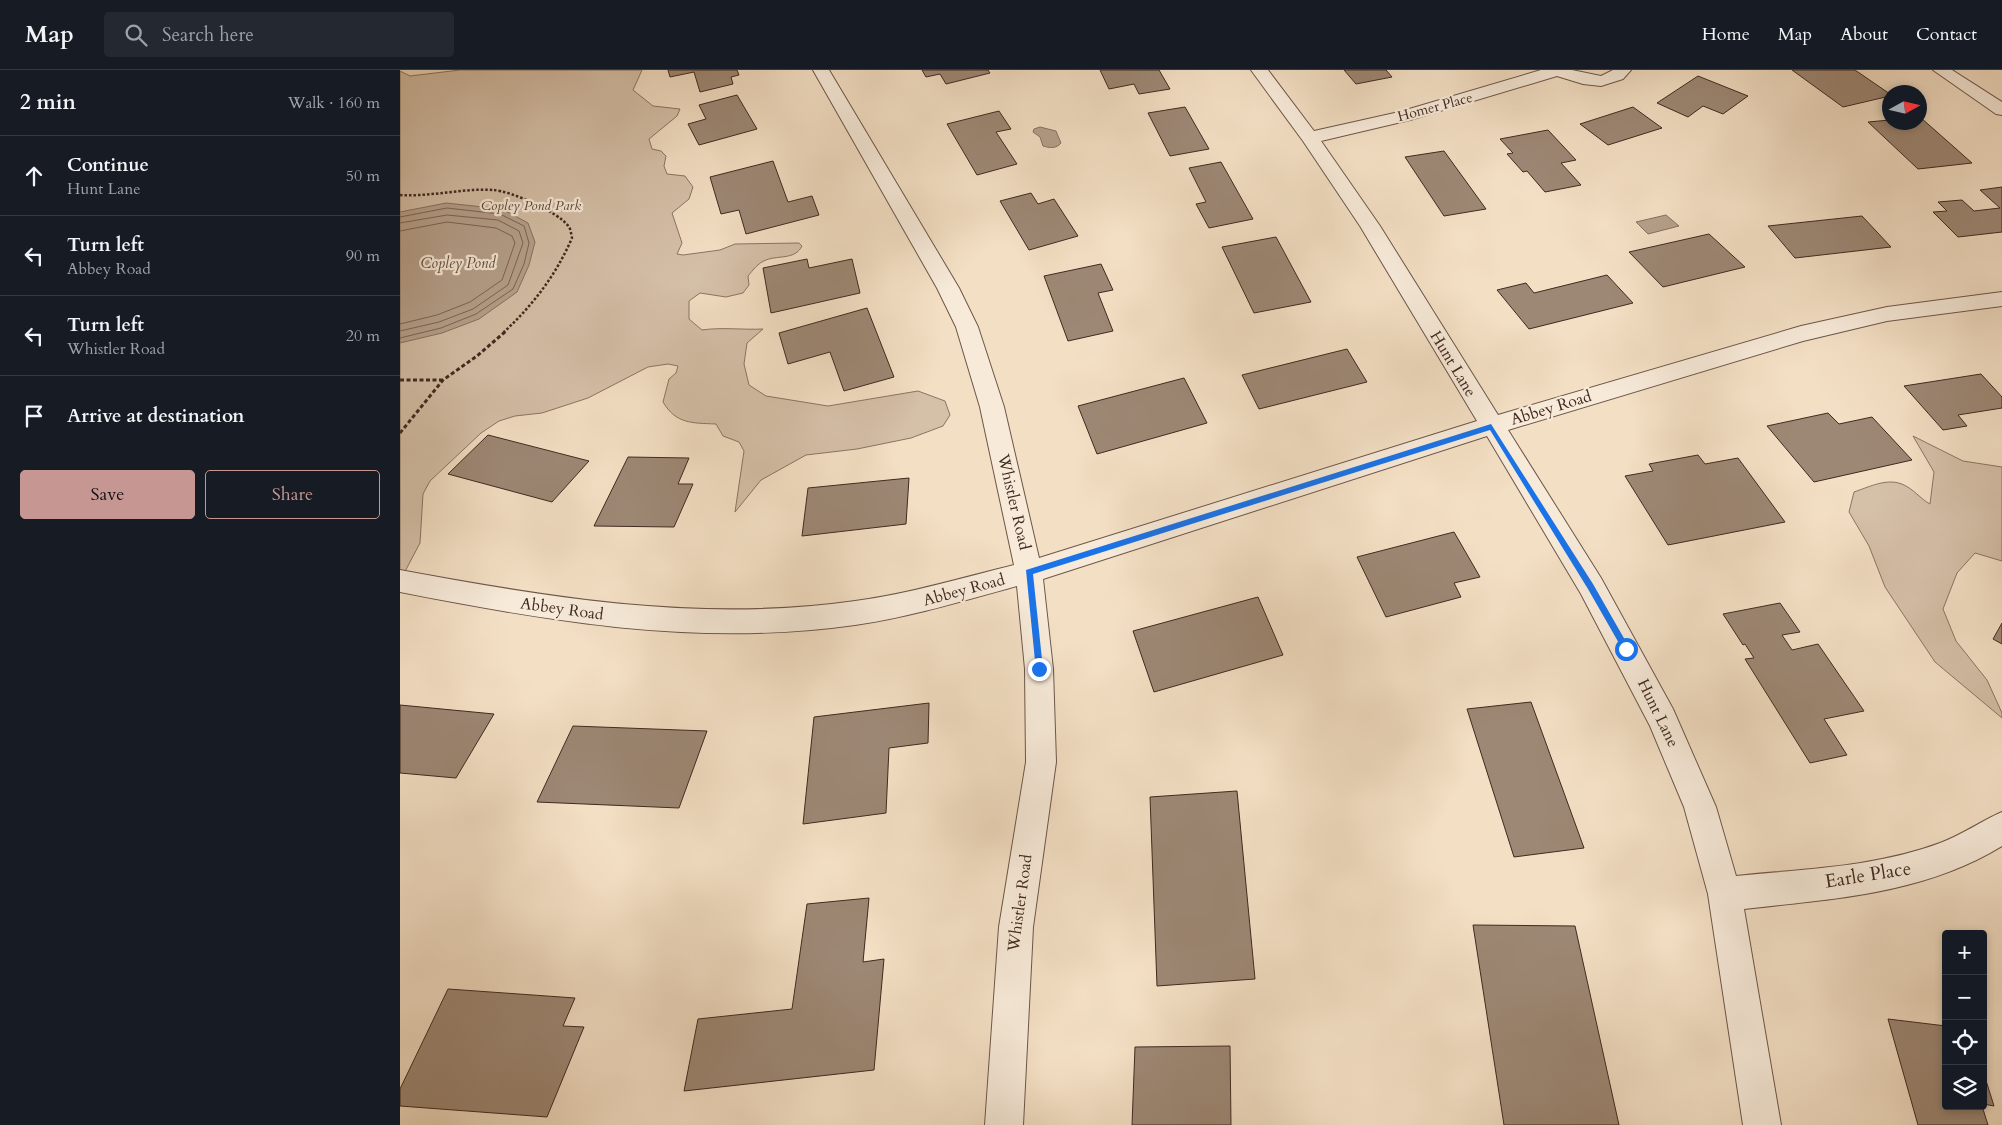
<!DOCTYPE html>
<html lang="en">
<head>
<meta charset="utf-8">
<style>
  :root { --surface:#171b24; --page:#242831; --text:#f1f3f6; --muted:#9ea1a6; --line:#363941; --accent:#c59692 }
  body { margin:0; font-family:Cardo,serif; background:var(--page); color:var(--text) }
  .controls { position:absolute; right:15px; bottom:15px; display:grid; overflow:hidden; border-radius:5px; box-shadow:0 2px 8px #0003 }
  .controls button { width:45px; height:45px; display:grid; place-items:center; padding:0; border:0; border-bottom:1px solid var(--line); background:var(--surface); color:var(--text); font:25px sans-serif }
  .compass { position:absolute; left:1482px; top:15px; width:45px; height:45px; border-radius:50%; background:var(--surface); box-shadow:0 2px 8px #0003; rotate:82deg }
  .stop { position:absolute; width:15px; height:15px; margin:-11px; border:4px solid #1a73e8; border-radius:50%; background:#fff }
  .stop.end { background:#1a73e8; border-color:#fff; box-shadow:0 1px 5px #0008 }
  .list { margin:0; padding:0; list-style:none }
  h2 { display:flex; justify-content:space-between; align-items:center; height:65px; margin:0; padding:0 20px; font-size:21px }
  h2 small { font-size:16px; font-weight:400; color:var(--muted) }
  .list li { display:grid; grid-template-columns:32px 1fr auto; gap:15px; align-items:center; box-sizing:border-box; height:80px; padding:0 20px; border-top:1px solid var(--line) }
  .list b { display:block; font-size:19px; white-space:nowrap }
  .list p { margin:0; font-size:16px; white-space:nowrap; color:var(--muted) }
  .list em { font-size:16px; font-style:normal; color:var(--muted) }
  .actions { display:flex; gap:10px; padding:15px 20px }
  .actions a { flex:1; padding:11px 0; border:1px solid var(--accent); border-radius:5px; text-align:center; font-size:18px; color:var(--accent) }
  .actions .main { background:var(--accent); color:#111 }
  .icon { flex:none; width:28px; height:28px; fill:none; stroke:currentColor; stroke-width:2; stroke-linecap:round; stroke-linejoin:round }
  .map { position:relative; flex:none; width:1602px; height:1055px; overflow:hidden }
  header { display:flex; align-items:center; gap:30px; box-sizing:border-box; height:70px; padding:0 25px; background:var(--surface); border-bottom:1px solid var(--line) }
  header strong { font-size:24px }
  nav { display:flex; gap:28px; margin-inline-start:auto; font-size:18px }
  .search { width:350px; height:45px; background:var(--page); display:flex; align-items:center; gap:12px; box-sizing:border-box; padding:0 18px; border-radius:5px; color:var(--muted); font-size:19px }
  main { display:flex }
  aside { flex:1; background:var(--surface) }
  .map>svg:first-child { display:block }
  .green { fill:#d5c0a8; stroke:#8a7464 }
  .water { fill:#b6a18c; stroke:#877161 }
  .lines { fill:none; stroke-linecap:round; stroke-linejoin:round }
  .shore { stroke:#7b6556; stroke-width:1 }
  .building { fill:#9d8875; stroke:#402920 }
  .minor-casing { stroke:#6d5649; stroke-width:2 }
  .path-far1 { stroke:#402920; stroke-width:2.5; stroke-dasharray:2.5 2; stroke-linecap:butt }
  .path { stroke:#402920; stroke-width:3; stroke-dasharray:4 2.5; stroke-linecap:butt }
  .minor { fill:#f7ead9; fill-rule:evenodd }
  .route { fill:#1a73e8 }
  .labels { text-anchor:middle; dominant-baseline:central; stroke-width:4.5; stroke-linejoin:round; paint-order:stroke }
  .far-street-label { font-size:14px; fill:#402920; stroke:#f7ead9 }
  .far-park-label { font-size:14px; font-style:italic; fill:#5e473b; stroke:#f7ead9 }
  .far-water-label { font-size:15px; font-style:italic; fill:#634d40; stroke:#f7ead9 }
  .street-label { font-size:16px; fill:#402920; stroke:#f7ead9 }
  .near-street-label { font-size:19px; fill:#402920; stroke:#f7ead9 }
</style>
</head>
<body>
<header>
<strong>Map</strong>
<div class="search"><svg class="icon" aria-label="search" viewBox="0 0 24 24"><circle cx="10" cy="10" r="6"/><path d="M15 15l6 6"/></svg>Search here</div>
<nav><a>Home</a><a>Map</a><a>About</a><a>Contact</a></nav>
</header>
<main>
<aside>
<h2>2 min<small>Walk · 160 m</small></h2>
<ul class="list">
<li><svg class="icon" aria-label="ahead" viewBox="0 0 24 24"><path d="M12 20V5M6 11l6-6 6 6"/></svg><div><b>Continue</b><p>Hunt Lane</p></div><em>50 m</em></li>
<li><svg class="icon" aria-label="left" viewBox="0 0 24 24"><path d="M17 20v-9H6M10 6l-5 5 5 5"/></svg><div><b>Turn left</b><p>Abbey Road</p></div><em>90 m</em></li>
<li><svg class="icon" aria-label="left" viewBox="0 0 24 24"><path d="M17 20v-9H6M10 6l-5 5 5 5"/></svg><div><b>Turn left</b><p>Whistler Road</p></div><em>20 m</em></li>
<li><svg class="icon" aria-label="arrive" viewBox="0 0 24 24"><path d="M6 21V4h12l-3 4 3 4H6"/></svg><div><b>Arrive at destination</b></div></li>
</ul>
<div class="actions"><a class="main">Save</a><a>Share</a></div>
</aside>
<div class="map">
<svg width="1602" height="1055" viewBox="0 0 1602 1055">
  <rect width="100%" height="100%" fill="#f3dfc4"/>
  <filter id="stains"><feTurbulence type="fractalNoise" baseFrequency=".004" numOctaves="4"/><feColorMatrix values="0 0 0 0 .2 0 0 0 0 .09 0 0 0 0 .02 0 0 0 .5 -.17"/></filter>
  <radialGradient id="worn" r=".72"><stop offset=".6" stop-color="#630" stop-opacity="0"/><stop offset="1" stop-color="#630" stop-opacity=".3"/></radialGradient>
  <path class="green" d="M60 0H242L233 20 253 36 280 39 277 46 249 69 252 79 261 81 266 86 264 96 267 104 285 106 293 117 289 129 272 143 282 173 277 184 283 185 320 180 335 174 399 173 402 176C395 190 379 185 366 190 358 193 353 200 348 206L349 215 343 223 326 227 300 223 289 231V249L302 260C322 257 343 260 363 259L347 273 344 294 349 315 366 326 428 336 518 321 545 331 550 345 543 356 511 368 457 379 406 385 361 410 335 442 344 381 339 372 323 366 316 354C292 353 276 354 263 332L269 309 276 303 278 296 268 294 248 297 188 328 142 343 115 346 99 351 81 363 30 411 23 424 20 473 0 511V1L10 6Z
    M1513 366 1563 391 1602 397V491L1575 483 1557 503 1543 539 1556 571 1587 610 1602 643V648L1535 592 1485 517 1469 476 1449 442 1454 422C1469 417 1488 407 1504 415 1513 419 1521 429 1530 434L1534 402Z"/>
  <path class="water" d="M640 57 656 61 661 73C656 79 650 78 643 76L640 67 633 62 634 59Z
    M46 133 102 139 128 153 135 172 129 195 117 222 79 249 42 263 0 273V142Z
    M1266 145 1279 156 1248 164 1236 152Z"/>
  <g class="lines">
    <path class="shore" d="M0 147 47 138 100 144 124 156 129 173 124 194 113 219 76 244 41 258 0 268
      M0 153 47 145 98 150 119 161 123 173 108 215 73 239 39 252 0 261
      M0 161 47 152 96 158 112 166 115 173 102 210 70 232 37 245 0 254"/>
  </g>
  <path class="building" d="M268 0H337L339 5 331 7 333 14 300 22 294 2 270 7Z
    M522 0H588L590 3 546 14 540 4 526 7Z
    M700 0H759L770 19 739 24 734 14 709 19Z
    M944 0H986L992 7 956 14Z
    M1392 0H1455L1490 24V26L1443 37Z
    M1298 6 1348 26 1323 44 1303 36 1288 47 1257 33Z
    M337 25 357 59 299 75 288 54 306 49 299 35Z
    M785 37 809 79 770 86 748 43Z
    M1233 37 1262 58 1208 75 1180 54Z
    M599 41 611 59 596 62 617 94 577 105 547 54Z
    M1520 47 1572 93 1518 99 1468 52 1490 50V52H1520Z
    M1148 60 1176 90 1161 93 1181 115 1145 122 1127 101 1123 102 1107 84 1113 83 1100 69Z
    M1044 81 1086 139 1044 146 1005 87Z
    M373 91 388 132 412 126 419 145 346 164 339 140 321 144 310 107Z
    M821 92 853 149 809 158 796 134 806 132 789 98Z
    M1602 117V162L1558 167 1533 142 1547 141 1538 132 1562 130 1574 141 1600 138 1580 120Z
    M631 123 638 134 654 129 678 166 629 180 600 131Z
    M1462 146 1491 177 1395 188 1368 156Z
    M1309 164 1345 197 1263 217 1229 182Z
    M876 167 911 232 854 243 822 177Z
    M407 189 409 198 452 189 460 223 371 243 363 198Z
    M701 194 713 220 698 223 713 261 668 271 644 206Z
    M1207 205 1233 233 1129 259 1097 220 1126 213 1134 223Z
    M467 238 494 307 444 321 430 282 388 294 379 263Z
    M947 279 967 312 859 339 842 305Z
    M1581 304 1602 327V338L1558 345 1567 356 1543 360 1504 316Z
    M784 308 807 353 697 384 678 336Z
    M1428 343 1439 354 1472 347 1512 390 1414 412 1367 356Z
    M88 365 189 391 152 432 48 404Z
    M1298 385 1305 394 1338 388 1385 452 1268 475 1225 406 1253 401 1249 394Z
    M228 387 289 388 278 414H293L274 457 194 456Z
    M509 408 506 454 402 466 408 418Z
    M1054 462 1080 507 1054 513 1061 527 986 547 957 487Z
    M858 527 883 585 754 622 733 561Z
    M1380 533 1400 562 1382 565 1392 580 1418 574 1464 641 1424 649 1447 685 1410 693 1345 589 1354 588 1345 574 1343 575 1323 544Z
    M1602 553V574L1593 569Z
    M1131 632 1184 778 1114 787 1067 639Z
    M529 633 528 673 489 678 486 743 403 754 414 647Z
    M0 635 94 644 56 708 0 703Z
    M173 656 307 661 279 738 137 732Z
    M837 721 855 909 757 916 750 727Z
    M469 828 463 892 484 889 474 1000 284 1021 298 949 392 939 407 834Z
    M1073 855 1175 856 1219 1055H1104Z
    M48 919 175 928 163 956 184 957 147 1047 0 1036V1019Z
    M1488 949 1546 956V1036H1582L1588 1055H1518Z
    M830 976 831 1055H732L735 977Z
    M1583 1001 1594 1036 1583 1034Z"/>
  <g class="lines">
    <defs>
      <path id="minor" d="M413 0H429L559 218 578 257 604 337 639 488 1077 351 960 156 903 71 851 0H868L914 61 999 42 1141 0H1172L1201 6 1213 0H1231L1223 9 1201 16 1183 14 1157 6 1010 50 921 71 980 156 1098 345 1401 256 1487 237 1602 222V236L1487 251 1403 271 1108 360 1201 508 1273 639 1316 737 1336 806C1404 799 1476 797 1540 773 1562 765 1581 751 1602 742V776C1524 824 1433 829 1344 839L1381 1055H1343L1308 824 1284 737 1250 656 1181 524 1087 366 643 509 653 599 656 692 633 857 623 1055H585L599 857 626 692 625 599 617 516C563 531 510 547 455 555 300 577 152 552 0 522V500C150 528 302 553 455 531 509 524 561 508 614 495L580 337 556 257 537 218Z
        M1533 0H1552L1602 32V45L1596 44Z"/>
    </defs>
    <use href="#minor" class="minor-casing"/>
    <path class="path-far1" d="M0 125C31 127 62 118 93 120 111 121 159 142 169 157 171 160 171 164 172 168 156 205 133 235 104 262"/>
    <path class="path" d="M0 310H42
      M0 363 43 310 77 286 106 261"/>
    <use href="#minor" class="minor"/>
  </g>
  <path class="route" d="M1091 354 1193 514 1229 577V582H1224L1188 519 1090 360 633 504 643 599 642 601H636L626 500Z"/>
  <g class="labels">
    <g class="far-street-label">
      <text transform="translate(1035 37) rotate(-15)">Homer Place</text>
    </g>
    <g class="far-park-label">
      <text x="131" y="135">Copley Pond Park</text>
    </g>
    <g class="far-water-label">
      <text x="58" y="193">Copley Pond</text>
    </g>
    <g class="street-label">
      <text transform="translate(1053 294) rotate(59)">Hunt Lane</text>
      <text transform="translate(1151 338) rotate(-17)">Abbey Road</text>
      <text transform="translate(614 432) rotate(77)">Whistler Road</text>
      <text transform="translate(564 520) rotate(-15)">Abbey Road</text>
      <text transform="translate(162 539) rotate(8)">Abbey Road</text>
      <text transform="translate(1258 643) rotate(64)">Hunt Lane</text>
      <text transform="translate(620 833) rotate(-82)">Whistler Road</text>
    </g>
    <g class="near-street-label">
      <text transform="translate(1468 805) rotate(-9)">Earle Place</text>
    </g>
  </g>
  <rect width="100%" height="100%" filter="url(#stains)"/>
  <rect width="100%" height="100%" fill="url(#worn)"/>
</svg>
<div class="controls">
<button>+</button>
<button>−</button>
<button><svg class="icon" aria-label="locate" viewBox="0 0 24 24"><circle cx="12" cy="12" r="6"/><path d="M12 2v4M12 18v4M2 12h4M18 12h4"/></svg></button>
<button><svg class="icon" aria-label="layers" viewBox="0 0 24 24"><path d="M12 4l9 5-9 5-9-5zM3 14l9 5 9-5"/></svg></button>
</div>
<svg class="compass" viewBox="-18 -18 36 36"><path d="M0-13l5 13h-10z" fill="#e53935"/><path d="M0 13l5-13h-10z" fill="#9ea1a6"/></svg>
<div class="stop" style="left:1226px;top:579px"></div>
<div class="stop end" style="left:639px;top:599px"></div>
</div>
</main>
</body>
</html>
